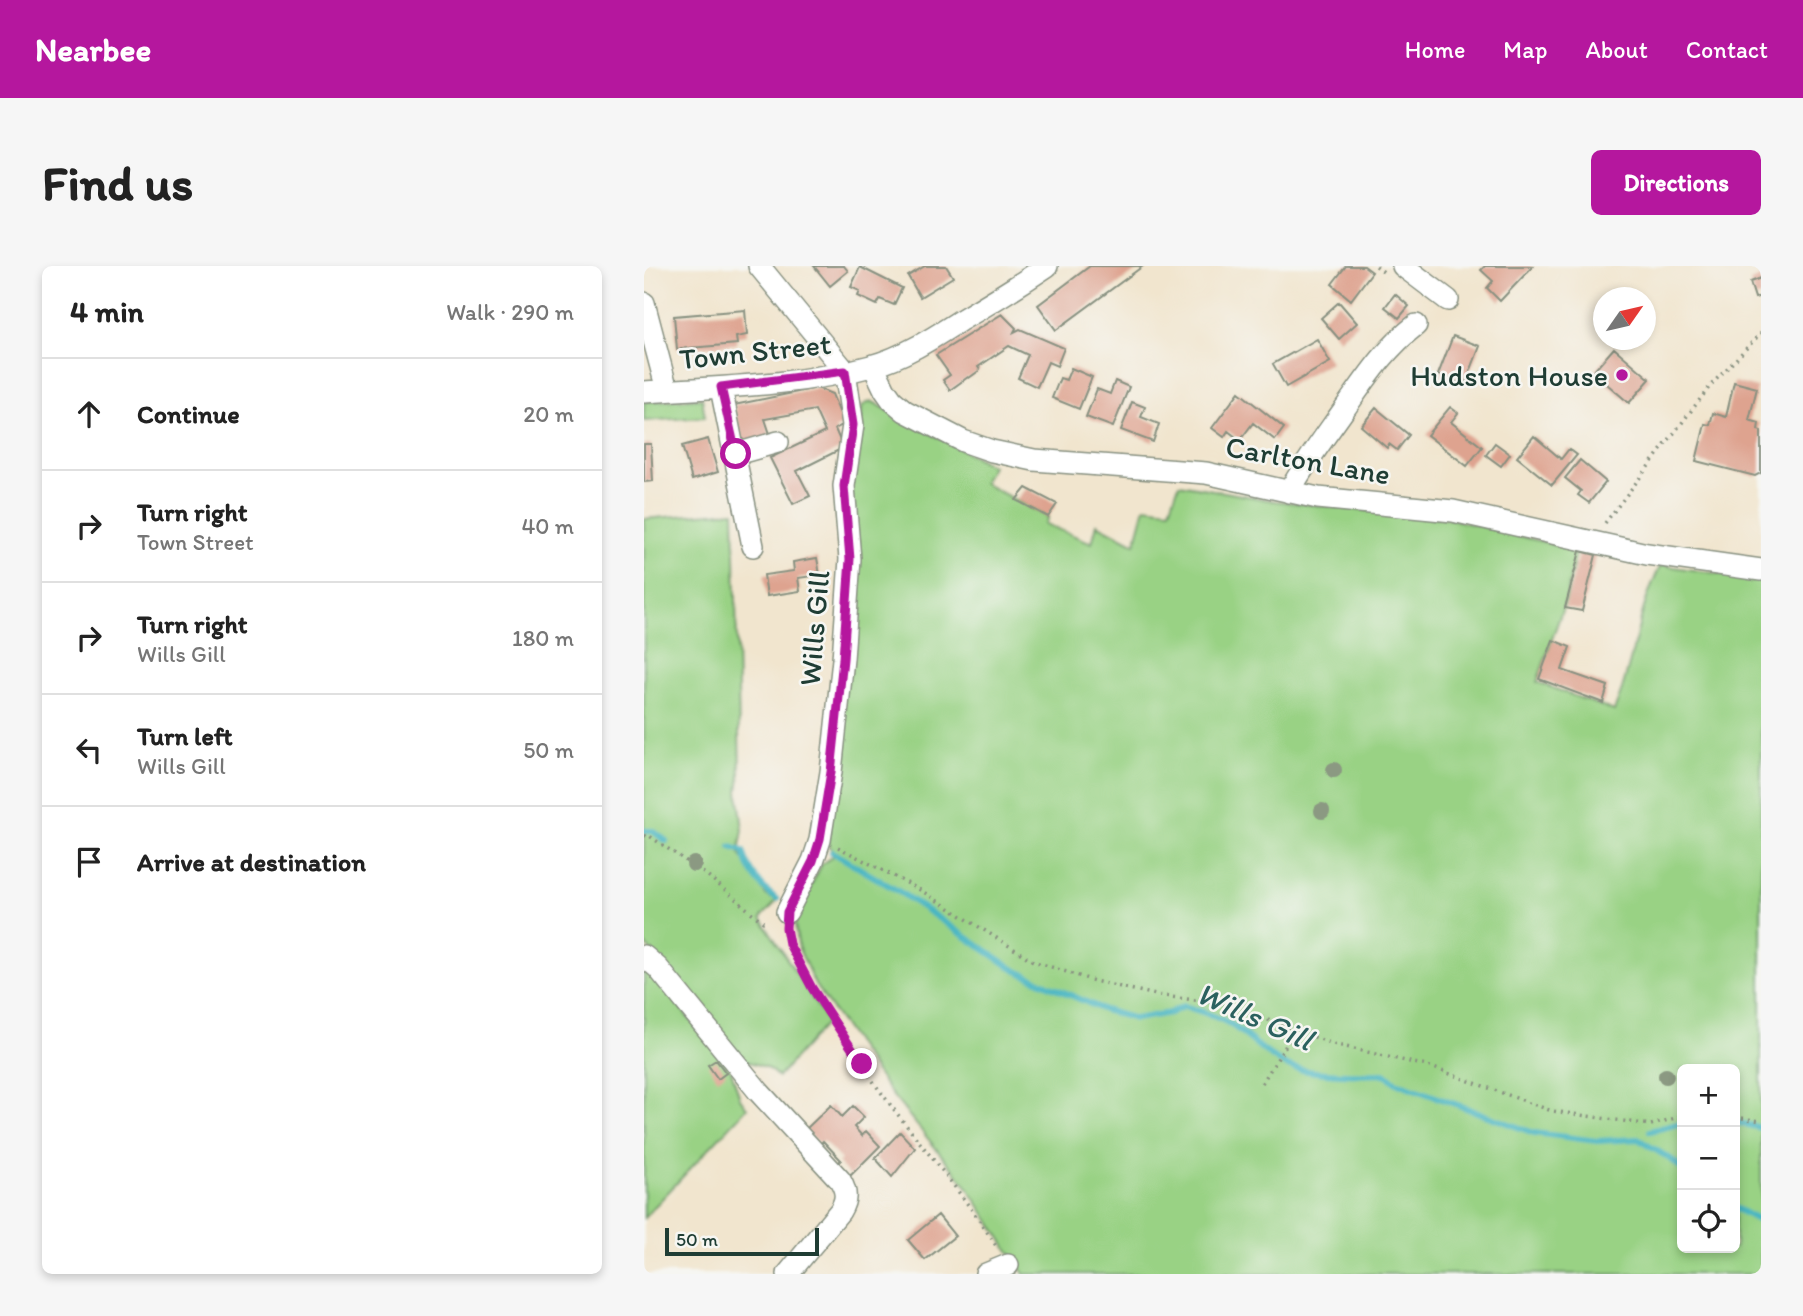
<!DOCTYPE html>
<html lang="en">
<head>
<meta charset="utf-8">
<style>
  :root { --surface:#fff; --page:#f6f6f6; --text:#222; --muted:#767676; --line:#e0e0e0; --accent:#b5179e }
  body { margin:0; font-family:Itim,sans-serif; background:var(--page); color:var(--text) }
  .controls { position:absolute; right:21px; bottom:21px; display:grid; overflow:hidden; border-radius:10px; box-shadow:0 4px 10px #0003 }
  .controls button { width:63px; height:63px; display:grid; place-items:center; padding:0; border:0; border-bottom:2px solid var(--line); background:var(--surface); color:var(--text); font:35px sans-serif }
  .compass { position:absolute; left:949px; top:21px; width:63px; height:63px; border-radius:50%; background:var(--surface); box-shadow:0 4px 10px #0003; rotate:56deg }
  .scale { position:absolute; left:21px; bottom:18px; width:154px; box-sizing:border-box; padding-left:7px; border:4px solid #1f3d34; border-top:0; font-size:19px; line-height:24px; white-space:nowrap; color:#1f3d34; -webkit-text-stroke:5px #f6f6f2; paint-order:stroke }
  .stop { position:absolute; width:21px; height:21px; margin:-16px; border:5px solid #b5179e; border-radius:50%; background:#fff }
  .stop.end { background:#b5179e; border-color:#fff; box-shadow:0 2px 7px #0008 }
  .list { margin:0; padding:0; list-style:none }
  h2 { display:flex; justify-content:space-between; align-items:center; height:91px; margin:0; padding:0 28px; font-size:30px }
  h2 small { font-size:23px; font-weight:400; color:var(--muted) }
  .list li { display:grid; grid-template-columns:46px 1fr auto; gap:21px; align-items:center; box-sizing:border-box; height:112px; padding:0 28px; border-top:2px solid var(--line) }
  .list b { display:block; font-size:26px; white-space:nowrap }
  .list p { margin:0; font-size:23px; white-space:nowrap; color:var(--muted) }
  .list em { font-size:23px; font-style:normal; color:var(--muted) }
  .icon { flex:none; width:38px; height:38px; fill:none; stroke:currentColor; stroke-width:2; stroke-linecap:round; stroke-linejoin:round }
  .map { position:relative; flex:none; width:1117px; height:1008px; overflow:hidden; border-radius:10px }
  header { display:flex; align-items:center; gap:42px; box-sizing:border-box; height:98px; padding:0 35px; background:var(--accent); color:#fff }
  header strong { font-size:33px }
  nav { display:flex; gap:38px; margin-inline-start:auto; font-size:24px }
  .intro { display:flex; align-items:center; justify-content:space-between; box-sizing:border-box; height:168px; padding:0 42px }
  h1 { margin:0; font-size:49px }
  .button { padding:18px 32px; border-radius:10px; background:var(--accent); color:#fff; font-size:24px; font-weight:700 }
  main { display:flex; gap:42px; padding:0 42px }
  aside { flex:1; background:var(--surface); border-radius:10px; box-shadow:0 4px 10px #0003 }
  .map>svg:first-child { display:block }
  .green { fill:#99d284; stroke:#5c885c; stroke-width:2; fill-rule:evenodd }
  .lines { fill:none; stroke-linecap:round; stroke-linejoin:round }
  .stream { stroke:#48b6c2; stroke-width:6 }
  .building { fill:#dea38f }
  .minor-casing { stroke:#889181; stroke-width:24 }
  .path { stroke:#889181; stroke-width:3.5; stroke-dasharray:2 5; stroke-linecap:butt }
  .minor { stroke:#fff; stroke-width:21 }
  .tree { fill:#8b9982 }
  .route { stroke:#b5179e; stroke-width:9 }
  .poi-dot { fill:#b5179e; stroke:#f6f6f2; stroke-width:2.5 }
  .labels { text-anchor:middle; dominant-baseline:central; stroke-width:5; stroke-linejoin:round; paint-order:stroke }
  .street-label { font-size:30px; fill:#1f3d34; stroke:#f6f6f2 }
  .poi-label { font-size:30px; fill:#1f3d34; stroke:#f6f6f2; text-anchor:end }
  .water-label { font-size:32px; font-style:italic; fill:#2b615f; stroke:#f6f6f2 }
</style>
</head>
<body>
<header>
<strong>Nearbee</strong>
<nav><a>Home</a><a>Map</a><a>About</a><a>Contact</a></nav>
</header>
<div class="intro"><h1>Find us</h1><a class="button">Directions</a></div>
<main>
<aside>
<h2>4 min<small>Walk · 290 m</small></h2>
<ul class="list">
<li><svg class="icon" aria-label="ahead" viewBox="0 0 24 24"><path d="M12 20V5M6 11l6-6 6 6"/></svg><div><b>Continue</b></div><em>20 m</em></li>
<li><svg class="icon" aria-label="right" viewBox="0 0 24 24"><path d="M7 20v-9h11M14 6l5 5-5 5"/></svg><div><b>Turn right</b><p>Town Street</p></div><em>40 m</em></li>
<li><svg class="icon" aria-label="right" viewBox="0 0 24 24"><path d="M7 20v-9h11M14 6l5 5-5 5"/></svg><div><b>Turn right</b><p>Wills Gill</p></div><em>180 m</em></li>
<li><svg class="icon" aria-label="left" viewBox="0 0 24 24"><path d="M17 20v-9H6M10 6l-5 5 5 5"/></svg><div><b>Turn left</b><p>Wills Gill</p></div><em>50 m</em></li>
<li><svg class="icon" aria-label="arrive" viewBox="0 0 24 24"><path d="M6 21V4h12l-3 4 3 4H6"/></svg><div><b>Arrive at destination</b></div></li>
</ul>
</aside>
<div class="map">
<svg width="1117" height="1008" viewBox="0 0 1117 1008">
  <rect width="100%" height="100%" fill="#f6f6f2"/>
  <filter id="ink" filterUnits="userSpaceOnUse"><feTurbulence type="fractalNoise" baseFrequency=".0143" numOctaves="2"/><feDisplacementMap in="SourceGraphic" scale="14" xChannelSelector="R" yChannelSelector="G"/><feConvolveMatrix kernelMatrix="1 2 1 2 8 2 1 2 1" color-interpolation-filters="sRGB"/></filter>
  <filter id="wash" filterUnits="userSpaceOnUse"><feTurbulence type="fractalNoise" baseFrequency=".00686" numOctaves="4" result="noise"/><feDisplacementMap in="SourceGraphic" scale="28" xChannelSelector="R" yChannelSelector="G"/><feGaussianBlur stdDeviation="1.57" result="paint"/><feColorMatrix in="noise" values="0 0 0 0 0 0 0 0 0 0 0 0 0 0 0 0 0 1.4 0 .05"/><feComposite in="paint" operator="in"/></filter>
  <g filter="url(#wash)">
    <rect width="100%" height="100%" fill="#f1e5ce"/>
    <path class="green" d="M58 132 61 151 0 155V136Z
      M227 135 348 200 339 217 404 251 401 258 448 277 453 258 491 278 501 241 526 244 535 218 631 235 807 253 932 284 922 333 893 416 970 445C990 398 993 344 1017 299L1117 314V1008H380L322 919 248 829 171 719 155 683 150 653 178 598 189 590 185 577 206 219 217 165 218 140ZM1038 803H1091V982H1038Z
      M90 245 96 511 94 525 99 564 95 586 122 629 133 635 117 652 183 756 134 811C118 794 109 802 95 790L0 677V253Z
      M0 697 87 804 96 832 103 842 0 952Z"/>
    <g class="lines">
      <path class="stream" d="M0 565H9L22 575
        M87 581 99 585C104 603 117 623 133 633
        M188 586 254 625 371 704 460 744 491 753 526 747 540 740C556 745 571 749 586 758 604 770 620 787 639 798 659 809 719 809 742 808L751 816 890 867 953 875 994 873 1028 894 1038 903
        M1091 856 1117 862
        M1006 865 1038 857
        M1091 942 1117 956"/>
    </g>
    <g id="blocks">
      <path class="building" d="M170 0H200L204 5 186 20Z
        M281 0H302L309 11 276 31 264 10Z
        M446 0H499L412 64 394 39Z
        M702 0H720L728 6 707 34 688 18Z
        M841 0H889L856 35 843 22 849 15 837 4Z
        M216 1 258 22 250 39 236 33 233 39 214 30 216 25 207 21Z
        M1117 12V30L1111 32 1106 16Z
        M751 28 765 40 755 52 741 41Z
        M695 36 713 57 695 73 677 52Z
        M101 44 103 69 92 71 93 78 33 83 30 50Z
        M358 48 372 62 370 66 376 63 420 82 413 100 404 96 393 121 374 112 384 89 365 80 334 101 336 104 325 112 324 111 306 124 299 114 306 109 292 89Z
        M809 70 836 80 821 119 794 109Z
        M673 73 686 96 642 121 629 98Z
        M970 82 1006 113 985 137 949 106Z
        M427 102 448 111 435 143 408 132 416 112 422 114Z
        M471 115 485 121 469 161 442 151 453 123 466 128Z
        M1090 116 1113 122 1105 154 1115 157 1114 164 1117 165V207L1111 210 1052 195 1061 158 1066 159 1069 147 1082 151Z
        M173 122 188 128 200 158 191 163 199 182 153 205 166 230 149 238 126 192 181 166 171 144 121 153 127 171 99 178 90 139Z
        M595 126 640 162 631 174 609 157 596 174 584 165 580 171 568 162Z
        M488 136 501 141 497 151 515 158 509 176 477 164Z
        M806 141 814 147 807 156 838 181 823 200 783 169Z
        M732 142 765 169 753 184 745 178 743 182 717 160Z
        M890 170 917 193 925 183 933 189 908 219 873 191Z
        M64 173 74 206 48 214 38 180Z
        M851 177 866 188 857 200 842 189Z
        M0 178H7L9 215 0 216Z
        M936 194 962 216 945 237 934 229 937 225 921 212Z
        M382 222 413 238 404 251 372 234Z
        M936 285 952 289 938 345 921 342Z
        M173 292 176 309 154 312 156 325 123 330 120 309 150 305 149 296Z
        M909 374 926 381 918 404 964 420 959 437 895 413Z
        M72 794 82 807 74 813 64 799Z
        M187 839 198 851 209 840 220 851 210 861 218 870 222 865 236 880 206 910 194 897 197 894 179 875 176 878 161 864Z
        M256 866 271 882 248 911 231 892Z
        M294 949 311 970 281 994 264 974Z"/>
    </g>
  </g>
  <g filter="url(#ink)">
    <use href="#blocks" fill-opacity="0" stroke="#889181" stroke-width="2"/>
    <g class="lines">
      <defs>
        <path id="minor" d="M115 0 201 105 209 159 200 220 206 293 199 393 187 506 176 574 169 595 143 646
          M759 0 804 34
          M0 37 23 124
          M229 99 241 124 248 134 261 145 319 175 348 185 390 194 562 207 674 232 809 245 1003 288 1117 304
          M77 122 109 280
          M0 126C75 121 154 120 227 100 260 91 289 72 317 54 346 37 375 19 403 0
          M92 188 134 176
          M645 226C661 197 680 172 699 145 722 113 740 84 772 59
          M0 690 14 702 115 826 196 914C203 926 203 933 196 945L144 1008
          M342 1008 364 999"/>
      </defs>
      <use href="#minor" class="minor-casing"/>
      <path class="path" d="M732 0 741 7
        M961 257 1067 119 1117 67
        M0 570 4 569 64 610 119 656 124 654
        M194 581 278 625 389 695 450 715 512 729 581 738 689 778 787 801 908 845 1007 859 1038 850
        M142 664C150 701 176 735 197 767 211 787 224 809 239 829 277 880 320 928 354 983
        M618 817 651 765
        M1091 851 1117 855"/>
      <use href="#minor" class="minor"/>
    </g>
    <g class="tree">
      <circle cx="690" cy="504" r="8"/>
      <circle cx="678" cy="545" r="8"/>
      <circle cx="50" cy="598" r="8"/>
      <circle cx="1022" cy="810" r="8"/>
    </g>
  </g>
  <g class="lines" filter="url(#ink)">
    <path class="route" d="M92 188 77 121 201 105 209 159 200 220 206 293 199 393 187 506 176 573 169 595 143 646 142 662 145 678 168 722 218 798"/>
  </g>
  <circle class="poi-dot" cx="978" cy="109" r="7"/>
  <g class="labels">
    <g class="street-label">
      <text transform="translate(111 85) rotate(-6)">Town Street</text>
      <text transform="translate(664 194) rotate(10)">Carlton Lane</text>
      <text transform="translate(170 362) rotate(-85)">Wills Gill</text>
    </g>
    <g class="poi-label">
      <text x="964" y="109">Hudston House</text>
    </g>
    <g class="water-label">
      <text transform="translate(611 750) rotate(24)">Wills Gill</text>
    </g>
  </g>
</svg>
<div class="controls">
<button>+</button>
<button>−</button>
<button><svg class="icon" aria-label="locate" viewBox="0 0 24 24"><circle cx="12" cy="12" r="6"/><path d="M12 2v4M12 18v4M2 12h4M18 12h4"/></svg></button>
</div>
<svg class="compass" viewBox="-18 -18 36 36"><path d="M0-13l5 13h-10z" fill="#e53935"/><path d="M0 13l5-13h-10z" fill="#767676"/></svg>
<div class="scale">50 m</div>
<div class="stop" style="left:92px;top:188px"></div>
<div class="stop end" style="left:218px;top:798px"></div>
</div>
</main>
</body>
</html>
